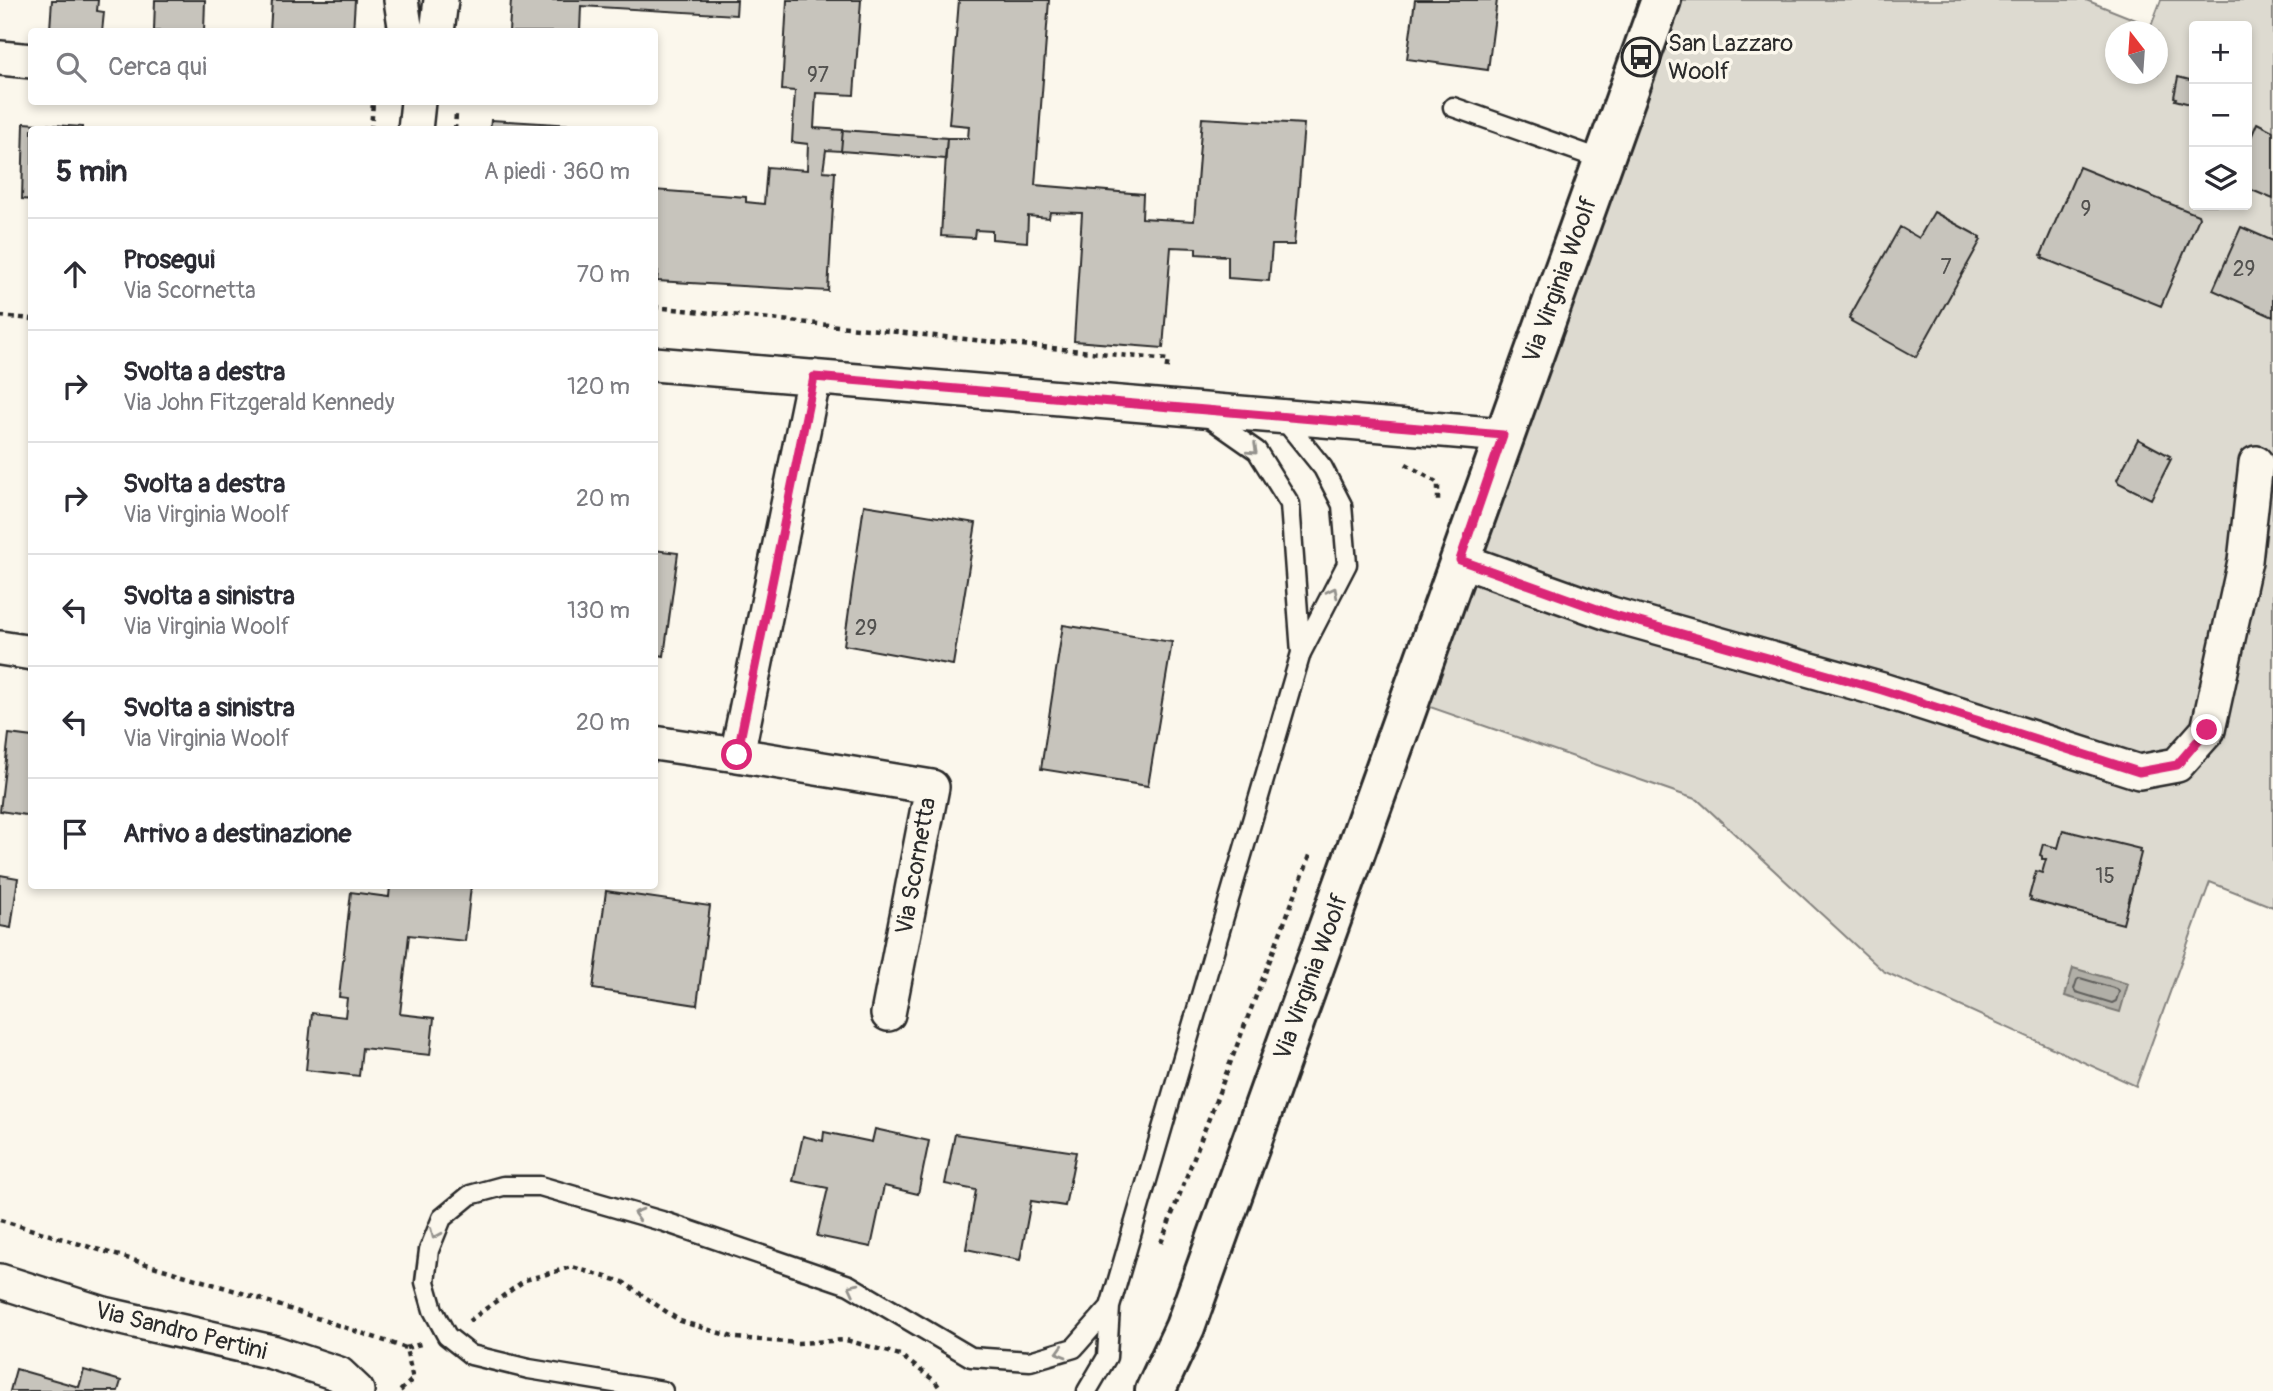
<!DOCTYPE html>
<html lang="it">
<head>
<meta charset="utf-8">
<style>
  :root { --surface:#fff; --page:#f7f7f7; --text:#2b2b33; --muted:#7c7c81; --line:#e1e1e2 }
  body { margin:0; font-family:Pangolin,sans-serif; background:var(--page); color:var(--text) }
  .controls { position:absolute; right:21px; top:21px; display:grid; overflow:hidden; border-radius:7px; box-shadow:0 4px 10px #0003 }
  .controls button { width:63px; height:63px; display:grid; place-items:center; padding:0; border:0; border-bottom:2px solid var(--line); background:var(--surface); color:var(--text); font:35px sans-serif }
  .compass { position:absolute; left:2105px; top:21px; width:63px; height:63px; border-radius:50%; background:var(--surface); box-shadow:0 4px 10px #0003; rotate:343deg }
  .stop { position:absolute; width:21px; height:21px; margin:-16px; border:5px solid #db2777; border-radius:50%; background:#fff }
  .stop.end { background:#db2777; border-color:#fff; box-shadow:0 2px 7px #0008 }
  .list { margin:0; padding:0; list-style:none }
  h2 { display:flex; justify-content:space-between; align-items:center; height:91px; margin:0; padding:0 28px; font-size:30px }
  h2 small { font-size:23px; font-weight:400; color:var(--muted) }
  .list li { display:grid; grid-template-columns:46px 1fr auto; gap:21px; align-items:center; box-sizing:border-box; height:112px; padding:0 28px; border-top:2px solid var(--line) }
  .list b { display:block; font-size:26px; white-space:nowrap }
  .list p { margin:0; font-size:23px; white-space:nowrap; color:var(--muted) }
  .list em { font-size:23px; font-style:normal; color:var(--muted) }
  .icon { flex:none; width:38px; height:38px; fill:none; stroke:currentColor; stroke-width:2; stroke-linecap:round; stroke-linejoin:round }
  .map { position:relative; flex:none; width:2273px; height:1391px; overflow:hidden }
  .search { position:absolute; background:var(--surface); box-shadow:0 4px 10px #0003; left:28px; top:28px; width:630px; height:77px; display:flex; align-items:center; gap:18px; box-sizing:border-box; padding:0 24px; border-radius:7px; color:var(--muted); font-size:26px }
  .panel { position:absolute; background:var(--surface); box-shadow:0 4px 10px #0003; left:28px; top:126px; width:630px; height:763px; border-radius:7px }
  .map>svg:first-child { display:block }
  .green { fill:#dddad0; stroke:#84827e; stroke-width:2; fill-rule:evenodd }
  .water { fill:#b1afa7; stroke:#7b7a75; stroke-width:2 }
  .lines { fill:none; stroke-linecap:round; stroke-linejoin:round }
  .shore { stroke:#61605d; stroke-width:2 }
  .building { fill:#c7c4bc; stroke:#2b2b2b; stroke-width:2 }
  .lane-casing { stroke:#2b2b2b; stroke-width:23 }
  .street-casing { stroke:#2b2b2b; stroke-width:38 }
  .secondary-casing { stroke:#2b2b2b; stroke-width:44 }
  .path { stroke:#2b2b2b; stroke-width:4.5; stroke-dasharray:5 5; stroke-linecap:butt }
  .lane { stroke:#fbf7ec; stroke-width:18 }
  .street { stroke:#fbf7ec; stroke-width:33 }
  .secondary { stroke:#fbf7ec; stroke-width:38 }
  .oneway { stroke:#93918c }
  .route { stroke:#db2777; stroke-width:9 }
  .labels { text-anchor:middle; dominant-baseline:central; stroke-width:7; stroke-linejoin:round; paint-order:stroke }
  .number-label { font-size:21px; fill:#52514f }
  .poi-label { font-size:24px; fill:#2b2b2b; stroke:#fbf7ec; text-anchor:start }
  .street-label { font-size:24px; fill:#2b2b2b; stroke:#fbf7ec }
</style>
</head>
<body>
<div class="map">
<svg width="2273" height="1391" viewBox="0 0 2273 1391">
  <rect width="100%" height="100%" fill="#fbf7ec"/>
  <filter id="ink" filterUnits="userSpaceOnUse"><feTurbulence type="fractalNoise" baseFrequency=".0143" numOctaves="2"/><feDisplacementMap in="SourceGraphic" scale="14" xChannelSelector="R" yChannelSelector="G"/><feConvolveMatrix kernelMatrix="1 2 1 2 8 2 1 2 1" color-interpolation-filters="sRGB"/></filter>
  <g filter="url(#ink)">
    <path class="green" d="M1653 0H2086L2151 26 2161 0H2273V907L2210 882 2136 1086 1883 971 1698 800 1427 706ZM2194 26H2247V205H2194ZM2116 32H2158V74H2116Z"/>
    <path class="water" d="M2073 968 2128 984 2120 1012 2065 996Z"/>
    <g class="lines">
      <path class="shore" d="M2080 978 2117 989 2119 992 2116 1001 2112 1003 2076 992 2074 989 2077 980Z"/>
    </g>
    <path class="building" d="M52 0H98L97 11 104 12 102 32 50 29Z
      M155 0H205L204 32 154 31Z
      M272 0H355L353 32H270Z
      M511 0H737L736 15 581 6 580 32H509Z
      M787 0H861L854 95 816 93 814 128 843 130 841 151 826 150 823 171 835 172 828 291 657 281 658 271H654V190L746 197V202L764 204 767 167 807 170 808 144 792 142 795 91 782 90Z
      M959 0H1049L1035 185 1143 194 1142 218 1194 221 1202 118 1304 124 1294 245H1272L1269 281 1228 278V256L1196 254V248L1171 247 1163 348 1074 341 1082 213 1050 212 1049 218 1028 216 1027 242 992 239V231L975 230 974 238 941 236 947 138H968L969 126 949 124Z
      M1415 0H1497L1488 70 1407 59Z
      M2178 77 2194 81V105L2175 100 2176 98 2174 97Z
      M491 120 573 125V130H490Z
      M24 123 82 127V130H32V200L22 199Z
      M2257 123 2273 131V199L2247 188V147Z
      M843 130 947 138 945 159 841 151Z
      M2079 167 2198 215 2199 218 2161 306 2042 258 2043 256 2041 255Z
      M1934 212 1980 237 1979 239 1981 240 1916 357 1851 321 1852 320 1849 318 1900 227 1919 238Z
      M2241 227 2273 241V317L2213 290Z
      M2138 439 2170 456 2168 458 2171 459 2151 499 2119 483 2117 480Z
      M864 505 976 523 953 665 844 645Z
      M654 550 678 553 664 656 654 654Z
      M1063 625 1172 642 1148 786 1041 769Z
      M9 734 32 737V816L0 811Z
      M2063 830 2140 849 2139 852 2141 853 2123 924 2030 900 2031 898 2029 897 2036 871 2042 873 2046 859H2042V856L2040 855 2043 844 2058 848Z
      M0 875 18 878 11 928 0 926Z
      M390 886H471L465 941 409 935 400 1014 434 1018 430 1055 362 1048 359 1076 306 1070 312 1013 345 1017 347 998 339 997 351 892 389 897Z
      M606 891 710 906 697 1005 593 989Z
      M875 1129 929 1141 918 1194 884 1186 871 1247 817 1236 828 1188 793 1181 803 1136 823 1141 824 1132 872 1142Z
      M955 1134 1076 1152 1065 1206 1031 1201 1020 1260 966 1249 976 1190 945 1184Z
      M16 1369 79 1387 84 1370 121 1381 118 1391H10Z"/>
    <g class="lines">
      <defs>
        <path id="lane" d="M1453 107 1603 160
          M1207 416 1257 451 1290 504 1301 653
          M663 1391 529 1369 471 1355 447 1336 433 1310 425 1282 429 1250 442 1218 470 1195 503 1186H540L665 1222 849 1285 971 1357 1030 1361 1074 1348 1110 1307
          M1087 1391 1107 1357 1110 1307 1301 653 1347 564 1342 505 1323 468 1281 416"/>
        <path id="street" d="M401 0 406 32
          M437 32 441 0
          M0 58 32 61
          M415 130 418 102
          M654 364 1503 435
          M1460 560 1611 614 1882 690 2139 772 2177 765 2208 730 2245 561 2256 463
          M0 648 32 653
          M654 743 737 755 814 377
          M737 755 932 787 888 1014
          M0 1281 104 1314 272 1352 339 1374 357 1391"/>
        <path id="secondary" d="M1155 1391 1185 1327 1661 0"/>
      </defs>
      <use href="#lane" class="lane-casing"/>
      <use href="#street" class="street-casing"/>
      <use href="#secondary" class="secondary-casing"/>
      <path class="path" d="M371 130 373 102
        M455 130 456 113
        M654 307 1168 360 1166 372
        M0 316 32 319
        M1406 464 1438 483V504
        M0 1220 236 1291 406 1348 413 1379 400 1391
        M1161 1243 1311 853
        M469 1321 525 1280 572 1267 623 1282 680 1321 736 1338 798 1343 846 1340 900 1355 935 1381 942 1391
        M406 1348 421 1344"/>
      <use href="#lane" class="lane"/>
      <use href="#street" class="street"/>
      <use href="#secondary" class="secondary"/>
    </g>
    <defs><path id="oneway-chevron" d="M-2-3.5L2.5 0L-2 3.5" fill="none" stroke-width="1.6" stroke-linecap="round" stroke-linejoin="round" transform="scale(1.75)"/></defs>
    <g class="oneway">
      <use href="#oneway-chevron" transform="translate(1253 450) rotate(43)"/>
      <use href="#oneway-chevron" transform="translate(1333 592) rotate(-63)"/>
      <use href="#oneway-chevron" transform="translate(638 1214) rotate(-164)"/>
      <use href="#oneway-chevron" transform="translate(435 1234) rotate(113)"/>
      <use href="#oneway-chevron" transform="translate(853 1288) rotate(-153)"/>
      <use href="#oneway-chevron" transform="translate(1061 1352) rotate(164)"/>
    </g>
  </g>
  <g class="lines" filter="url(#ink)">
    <path class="route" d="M737 755 814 377 1503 435 1460 560 1611 614 1882 690 2139 772 2177 765 2207 730"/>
  </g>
  <defs>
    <symbol id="bus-ring" viewBox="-11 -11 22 22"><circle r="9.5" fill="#fbf7ec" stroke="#2b2b2b" stroke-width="1.5"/><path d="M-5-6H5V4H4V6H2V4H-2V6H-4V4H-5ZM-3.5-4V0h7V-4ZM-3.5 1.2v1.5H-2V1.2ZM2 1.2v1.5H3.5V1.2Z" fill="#2b2b2b"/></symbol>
  </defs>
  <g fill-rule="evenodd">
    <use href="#bus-ring" x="1619" y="35" width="44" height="44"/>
  </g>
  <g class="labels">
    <g class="number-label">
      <text x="818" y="75">97</text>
      <text x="2086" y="209">9</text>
      <text x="1946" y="267">7</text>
      <text x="2244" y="269">29</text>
      <text x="866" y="628">29</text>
      <text x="2105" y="876">15</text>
    </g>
    <g class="poi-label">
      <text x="1668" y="43">San Lazzaro<tspan x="1668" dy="28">Woolf</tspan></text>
    </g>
    <g class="street-label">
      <text transform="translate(1560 280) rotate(-70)">Via Virginia Woolf</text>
      <text transform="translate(916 866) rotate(-80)">Via Scornetta</text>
      <text transform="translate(1311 977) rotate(-70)">Via Virginia Woolf</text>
      <text transform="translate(181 1331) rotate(14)">Via Sandro Pertini</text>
    </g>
  </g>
</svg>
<div class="controls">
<button>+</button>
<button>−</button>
<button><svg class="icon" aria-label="layers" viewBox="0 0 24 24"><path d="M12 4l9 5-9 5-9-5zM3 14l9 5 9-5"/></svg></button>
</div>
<svg class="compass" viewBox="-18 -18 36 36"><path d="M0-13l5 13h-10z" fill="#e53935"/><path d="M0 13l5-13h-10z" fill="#7c7c81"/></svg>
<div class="stop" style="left:737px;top:755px"></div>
<div class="stop end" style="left:2207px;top:730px"></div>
<div class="search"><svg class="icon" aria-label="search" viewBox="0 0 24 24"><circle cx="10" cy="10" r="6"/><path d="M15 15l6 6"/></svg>Cerca qui</div>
<section class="panel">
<h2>5 min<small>A piedi · 360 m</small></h2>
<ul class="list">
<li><svg class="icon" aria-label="ahead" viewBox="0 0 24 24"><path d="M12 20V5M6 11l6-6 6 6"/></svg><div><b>Prosegui</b><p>Via Scornetta</p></div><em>70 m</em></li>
<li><svg class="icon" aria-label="right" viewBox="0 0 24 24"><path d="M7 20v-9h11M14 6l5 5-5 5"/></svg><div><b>Svolta a destra</b><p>Via John Fitzgerald Kennedy</p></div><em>120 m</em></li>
<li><svg class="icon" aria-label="right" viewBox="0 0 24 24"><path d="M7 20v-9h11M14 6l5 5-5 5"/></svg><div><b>Svolta a destra</b><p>Via Virginia Woolf</p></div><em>20 m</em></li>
<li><svg class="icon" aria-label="left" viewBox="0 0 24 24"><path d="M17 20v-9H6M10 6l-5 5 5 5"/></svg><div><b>Svolta a sinistra</b><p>Via Virginia Woolf</p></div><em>130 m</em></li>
<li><svg class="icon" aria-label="left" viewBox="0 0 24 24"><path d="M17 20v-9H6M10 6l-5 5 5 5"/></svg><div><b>Svolta a sinistra</b><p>Via Virginia Woolf</p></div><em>20 m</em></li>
<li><svg class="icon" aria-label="arrive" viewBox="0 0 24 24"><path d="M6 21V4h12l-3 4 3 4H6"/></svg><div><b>Arrivo a destinazione</b></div></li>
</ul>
</section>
</div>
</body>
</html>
